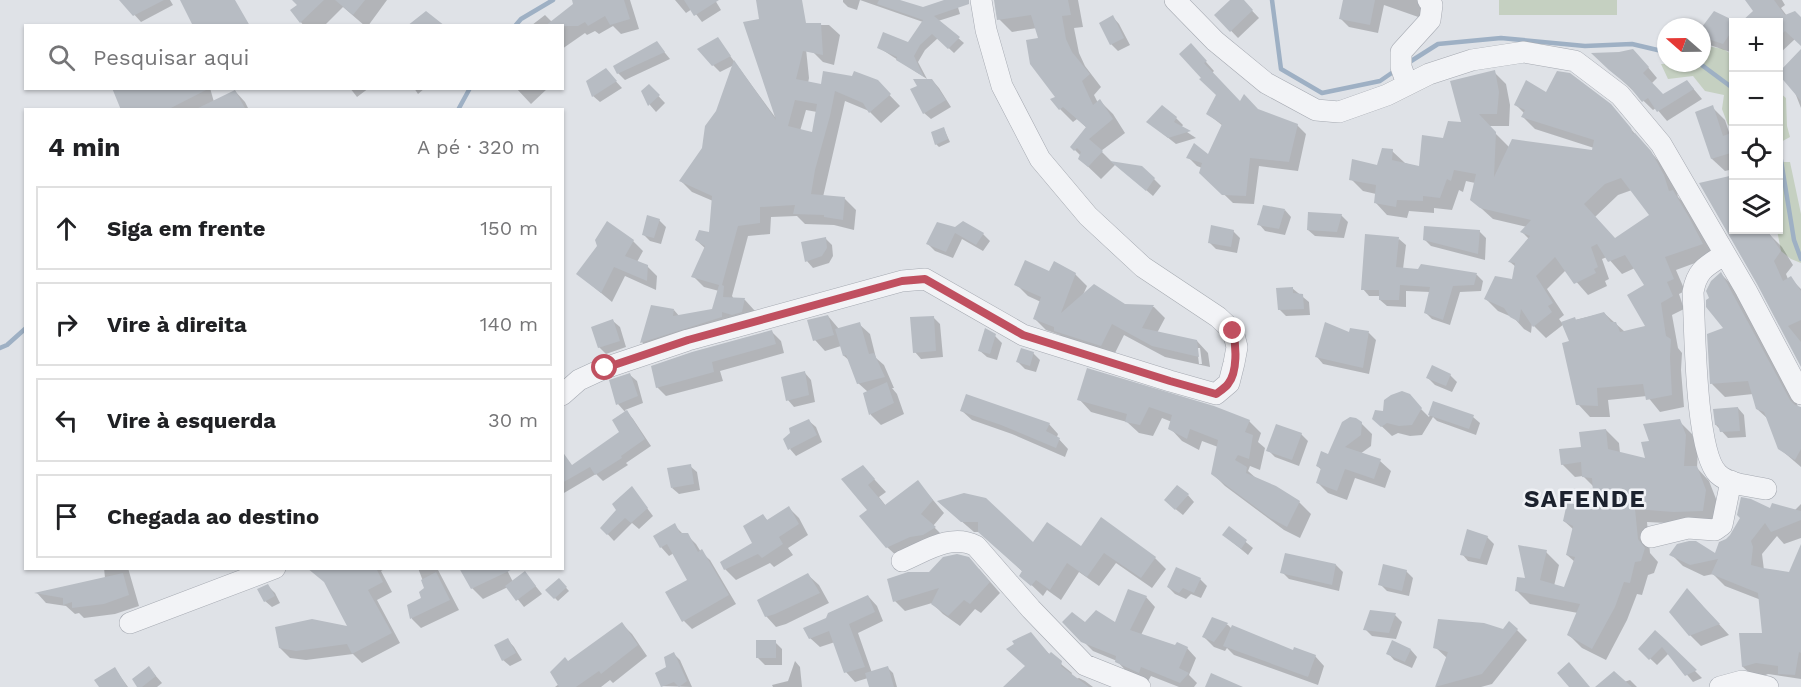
<!DOCTYPE html>
<html lang="pt">
<head>
<meta charset="utf-8">
<style>
  :root { --surface:#fff; --page:#f2f2f2; --text:#202124; --muted:#757577; --line:#e0e0e0 }
  body { margin:0; font-family:"Work Sans",sans-serif; background:var(--page); color:var(--text) }
  .controls { position:absolute; right:18px; top:18px; display:grid; overflow:hidden; border-radius:0px; box-shadow:0 2px 4px #0004 }
  .controls button { width:54px; height:54px; display:grid; place-items:center; padding:0; border:0; border-bottom:2px solid var(--line); background:var(--surface); color:var(--text); font:30px sans-serif }
  .compass { position:absolute; left:1657px; top:18px; width:54px; height:54px; border-radius:50%; background:var(--surface); box-shadow:0 2px 4px #0004; rotate:290deg }
  .stop { position:absolute; width:18px; height:18px; margin:-14px; border:4px solid #c05060; border-radius:50%; background:#fff }
  .stop.end { background:#c05060; border-color:#fff; box-shadow:0 2px 6px #0008 }
  .list { margin:0; padding:0; list-style:none }
  h2 { display:flex; justify-content:space-between; align-items:center; height:78px; margin:0; padding:0 24px; font-size:26px }
  h2 small { font-size:20px; font-weight:400; color:var(--muted) }
  .list li { display:grid; grid-template-columns:39px 1fr auto; gap:18px; align-items:center; box-sizing:border-box; height:84px; margin:0 12px 12px; padding:0 12px; border:2px solid var(--line); border-radius:0px }
  .list b { display:block; font-size:22px; white-space:nowrap }
  .list em { font-size:20px; font-style:normal; color:var(--muted) }
  .icon { flex:none; width:33px; height:33px; fill:none; stroke:currentColor; stroke-width:2; stroke-linecap:round; stroke-linejoin:round }
  .map { position:relative; flex:none; width:1801px; height:687px; overflow:hidden }
  .search { position:absolute; background:var(--surface); box-shadow:0 2px 4px #0004; left:24px; top:24px; width:540px; height:66px; display:flex; align-items:center; gap:15px; box-sizing:border-box; padding:0 21px; border-radius:0px; color:var(--muted); font-size:22px }
  .panel { position:absolute; background:var(--surface); box-shadow:0 2px 4px #0004; left:24px; top:108px; width:540px; height:462px; border-radius:0px }
  .map>svg:first-child { display:block }
  .green { fill:#c5d0c1 }
  .shadow { fill:#0003; fill-rule:evenodd }
  .lines { fill:none; stroke-linecap:round; stroke-linejoin:round }
  .stream { stroke:#9eb0c4; stroke-width:4.5 }
  .building { fill:#b7bcc3; fill-rule:evenodd }
  .minor-casing { stroke:#a5a9b1; stroke-width:22 }
  .minor { stroke:#f2f3f6; stroke-width:21 }
  .route { stroke:#c05060; stroke-width:8 }
  .labels { text-anchor:middle; dominant-baseline:central; stroke-width:5; stroke-linejoin:round; paint-order:stroke }
  .district-label { font-size:24px; font-weight:bold; letter-spacing:1.5px; fill:#1c222e; stroke:#eff1f5 }
</style>
</head>
<body>
<div class="map">
<svg width="1801" height="687" viewBox="0 0 1801 687">
  <rect width="100%" height="100%" fill="#dfe2e7"/>
  <path class="green" d="M1499 0H1617V15H1499Z
    M1702 45 1723 49 1733 55V128L1728 125 1722 109 1724 95 1705 91 1693 76 1668 79 1661 64 1702 63Z
    M1779 92 1786 98 1787 126 1790 137 1779 143Z
    M1779 162H1790L1801 214V263L1791 259 1781 251 1777 230 1781 190H1779Z"/>
  <path class="shadow" d="M121 0H170L173 5 141 22Z
    M294 0H387L368 26H365L343 7 324 26H304L292 11 299 6Z
    M574 0H630L639 29 621 34 613 26 599 34 595 31 587 35 585 33 562 49V26L532 25 545 15 552 22 575 5Z
    M675 0H715L721 10 702 22 692 9 686 13Z
    M758 0H801L809 78 808 83 822 86 877 82 900 106 881 123 869 111 845 101 823 197 845 199 856 210 854 230 834 225 805 224 797 216 771 217 770 234 748 236 732 296 734 299 745 300 755 311 652 353 642 342 674 310 680 317 713 310 719 291 704 287 693 276 706 249 696 240 711 234 713 201 692 192 681 181 703 149 734 65 720 72 713 65 717 38 775 117ZM806 110 817 112 813 133 800 131Z
    M843 0H896L923 9 953 0 957 4 960 14 938 21 964 43 954 53 938 38 925 50 918 62 927 79 878 47 908 44 923 22 860 0 857 10 848 7 843 2Z
    M995 0H1078L1083 27 1074 28 1079 53 1085 66 1101 87 1094 95 1098 103 1100 101 1113 114 1125 133 1101 151 1113 163 1154 179 1161 186 1153 196 1116 164 1101 179 1080 159 1081 156 1072 147 1087 128 1077 119 1073 122 1060 109 1037 28 1012 32 999 19Z
    M1232 0H1242L1259 18 1238 38 1216 15Z
    M1344 0H1417L1424 7V19L1384 5 1378 33 1349 27 1340 18Z
    M1747 0H1782L1785 5 1781 8 1787 16 1801 19V44L1795 39 1778 55V22H1744L1755 11Z
    M1113 17 1119 24 1130 45 1118 51 1111 44Z
    M1734 22 1733 53 1707 44 1702 39V29Z
    M813 25H829L840 35 834 65 823 62 813 52Z
    M657 43 670 59 625 80 618 73Z
    M1801 51V108L1794 90Z
    M1199 54 1214 71 1212 73 1240 103 1297 125 1306 134 1298 171 1259 166 1254 204 1233 203 1201 172 1202 168 1197 166 1188 157 1208 156 1223 126 1208 114 1218 95Z
    M1595 54 1642 60 1657 78 1651 84 1663 96 1687 81 1702 99 1667 121 1656 108 1653 110Z
    M1494 72 1506 84 1510 105 1509 126H1488L1509 147 1593 151 1594 148 1535 129 1523 117 1525 114 1516 105 1547 95 1610 105 1662 165 1676 189 1678 197 1685 204 1714 256 1676 270 1685 291 1679 294 1684 309 1672 315 1678 348 1682 353 1681 370 1684 407 1660 412 1647 396 1608 400 1610 417H1590L1578 404 1571 342 1564 324 1546 338 1532 324 1531 333 1524 329 1514 318 1498 311 1486 299 1513 281 1516 267 1510 262 1529 239 1522 232 1527 227 1493 219 1471 199 1475 183 1466 181 1463 192 1459 190 1452 210 1434 208V213L1409 211 1407 218 1387 215 1375 202 1376 194 1363 191 1351 179 1378 167 1392 151 1405 163 1420 168 1444 139 1463 123ZM1632 190 1651 216 1615 240 1595 217 1618 195ZM1607 257 1622 274 1635 268 1647 286 1648 327 1625 332 1604 313 1562 323 1559 319 1564 315 1547 289 1566 270 1588 295 1607 286 1605 281 1609 279 1602 259Z
    M612 77 622 88 600 102 593 96Z
    M932 80 939 88 951 107 931 119 924 113Z
    M649 86 665 103 656 112 650 105 643 91Z
    M113 88H210L214 102 235 91 245 102 249 110H122Z
    M350 88H369L357 97Z
    M414 88H425L418 94Z
    M516 88H548L531 104Z
    M1712 107 1725 120 1730 135 1734 134V169L1725 171 1712 159 1697 113Z
    M1176 118 1183 125 1181 128 1196 138 1176 144 1148 122Z
    M944 129 950 142 939 147 936 144Z
    M1285 210 1291 217 1285 235 1265 231 1259 224Z
    M1341 215 1348 222 1344 238 1315 236 1308 230Z
    M659 220 666 227 661 244 650 241 643 234Z
    M608 223 633 241 643 251 637 262 647 266 657 276 656 290 625 276 612 302 578 274 598 246Z
    M963 223 983 234 990 241 983 251 962 239 953 258 935 251 928 244Z
    M1734 230H1765L1782 247 1793 265 1786 274 1788 279 1790 278 1801 289V363Z
    M1233 231 1240 238 1237 253 1216 249 1209 242Z
    M1479 231 1486 238 1485 260 1431 246 1424 239Z
    M825 238 832 245 833 256 829 263 813 268 807 261Z
    M1399 239 1406 245 1403 269 1419 271 1422 265 1477 275 1483 281 1481 291 1460 292 1450 325 1432 319 1425 312 1430 292 1406 291V307L1387 306 1380 300V296H1369L1363 289Z
    M1050 273 1075 274 1087 286 1083 295 1125 305 1154 307 1165 318 1157 333 1197 341 1208 353 1210 367 1165 357 1124 335 1113 357 1067 342 1060 335 1046 330 1035 319 1041 302 1028 296 1016 284ZM1197 348H1200L1202 364H1199Z
    M1721 274 1734 287 1801 412V467L1780 449 1768 419 1757 409 1753 394 1725 397 1712 384 1725 328Z
    M1292 288 1309 302 1310 315 1286 316 1279 309Z
    M828 316 839 329 859 324 870 334 876 358 884 365 894 388H892L897 394 904 414 881 425 871 415 865 394 868 392 858 383 850 361 844 356 841 346 825 351 815 340Z
    M933 317 940 324 943 357 921 359 915 352Z
    M613 321 620 327 626 347 606 354 599 347Z
    M1351 330 1369 333 1376 340 1369 374 1323 364 1317 357 1350 335Z
    M772 332 781 341 784 353 720 371 723 381 666 396 657 387Z
    M995 336 1002 343 997 360 987 357 980 351Z
    M1033 353 1040 360 1036 372 1025 369 1018 362Z
    M1088 370 1249 421 1261 433 1258 442 1265 448 1260 470 1250 466 1248 471 1257 479 1299 502 1311 514 1300 538 1284 530 1225 486 1213 474 1218 447 1202 441 1199 450 1182 441 1170 428 1172 422 1162 418 1153 436 1139 433 1127 422 1091 412 1079 399Z
    M805 373 811 380 815 402 794 407 788 400Z
    M630 375 637 381 643 403 625 410 633 419 651 446 626 463 628 465 603 481 596 474 564 493 562 467H573L621 432 626 413 618 404Z
    M1450 375 1457 382 1452 392 1435 385 1428 378Z
    M1415 403 1429 417 1434 403 1473 417 1480 423 1476 435 1437 421 1433 417 1422 435 1410 436 1398 433 1392 436 1374 419 1385 412Z
    M1738 408 1744 415 1746 437 1728 438 1716 425Z
    M962 411 1049 424 1058 434 1057 437 1068 449 1065 457 1012 434 972 420Z
    M809 421 816 427 822 442 796 456 790 449Z
    M1679 421 1692 434 1698 449 1697 468 1709 481 1718 504 1715 523 1687 524 1647 522 1650 553 1658 562 1654 573 1648 575 1642 595 1637 594 1627 620 1606 660 1582 648 1569 635 1578 613 1530 604 1517 591 1527 580 1546 552 1559 565 1554 586 1565 589 1575 562 1567 555 1574 530 1564 521 1596 509 1594 487 1583 476 1575 477 1562 464 1606 430 1619 443 1620 453 1647 460 1651 442Z
    M1361 423 1372 434 1371 446 1360 454 1380 461 1391 471 1385 488 1355 478 1347 500 1328 493 1318 483 1322 470 1317 466Z
    M1301 434 1308 441 1299 466 1275 457 1268 450Z
    M690 466 697 472 700 490 679 494 672 488Z
    M863 467 886 492 879 497 886 506 918 482 944 513 933 526 947 540 900 559 887 547 869 510Z
    M632 488 653 516 639 529 632 523 614 541 602 528 618 510Z
    M1188 495 1194 502 1183 515 1173 507Z
    M939 502 1033 544 1155 558 1166 569 1152 588 1116 563 1099 586 1079 572 1061 600 1047 590 1043 596 1021 575 1023 572 980 532H974Z
    M1801 504V538L1784 544 1777 536 1762 554 1764 570 1790 573 1801 564V679L1768 674 1756 679 1743 667 1740 635H1764L1761 600 1725 586 1713 574 1704 576 1683 566 1671 554 1716 555 1727 540 1771 510H1795Z
    M789 508 799 518 808 535 788 548 793 555 774 567 770 563 736 580 725 569 754 544 762 515 768 521Z
    M674 525 683 534 687 535 696 544 701 552 710 560 736 604 692 629 684 621 689 580 674 553 669 556 661 547Z
    M1229 528 1253 548 1248 555 1224 535Z
    M1487 537 1494 544 1487 565 1468 561 1462 554Z
    M1336 565 1343 572 1339 591 1289 579 1282 572Z
    M104 568H128L139 606 115 614 84 618 79 613 75 614 66 606 46 603 37 593 105 578Z
    M316 568H386L381 571 392 592 377 600 400 643 362 663 353 654 306 660 290 658 280 648 349 628 326 583Z
    M418 568H437L459 610 421 628 412 619 409 606 423 599 426 589Z
    M506 568 513 582 525 573 542 594 524 607 508 587 483 599 472 588Z
    M979 569 1000 593 981 613 975 609 960 626 943 614 932 603 905 611 895 601Z
    M1406 571 1413 578 1409 596 1387 591 1380 584Z
    M808 575 819 585 829 603 786 624 776 627 766 616Z
    M1200 579 1207 586 1201 598 1191 594 1186 599 1175 594 1168 587Z
    M559 580 569 591 558 601 548 591Z
    M268 586 275 593 280 603 272 607 265 601Z
    M868 596 877 606 883 621 858 633 872 673 888 668 893 673 897 687H870L868 678 855 682 846 672 835 642 820 647 810 638Z
    M1146 597 1155 607 1141 635 1176 647 1187 648 1196 658 1189 675 1197 683 1194 687H1179L1151 676 1148 681 1127 672 1117 661 1093 651 1064 622 1116 624Z
    M1697 600 1729 635 1701 646 1690 635Z
    M1395 615 1402 622 1396 639 1372 636 1365 629Z
    M1213 619 1228 625 1232 629 1294 652 1315 656 1324 666 1318 685 1234 655 1227 648 1225 651 1214 647 1204 637Z
    M622 624 632 634 647 656 613 683 610 680 601 687H555L559 684 568 663Z
    M1504 630H1517L1527 640 1492 684 1481 687H1436L1447 658 1435 647Z
    M1656 632 1702 678 1693 682 1669 653 1657 665 1640 649Z
    M1031 634 1050 655 1072 673 1071 675 1076 679 1079 678 1085 681 1093 687H1011L1027 667Z
    M508 640 514 647 522 660 510 666 503 660Z
    M775 642 782 649V665H765L758 658Z
    M1411 650 1417 657 1412 668 1394 660 1388 653Z
    M674 654 680 660 692 687 663 686Z
    M795 661 800 667 802 687H773L772 685 788 681Z
    M149 668 162 683 157 687H138Z
    M115 669 128 687H101Z
    M1630 680 1637 687H1598L1624 682Z"/>
  <g class="lines">
    <path class="stream" d="M1272 0 1281 69 1322 93 1380 81 1396 70
      M515 26 521 19 553 0
      M1408 63 1438 44 1501 38 1585 46 1632 44 1666 52
      M1699 63 1734 89
      M458 110 470 88
      M1778 142 1794 240 1801 259
      M0 348 7 345 26 328"/>
  </g>
  <path class="building" d="M119 0H164L133 16Z
    M180 0H235L250 26H193Z
    M292 0H324L300 23 290 10 297 5Z
    M335 0H365L353 15Z
    M572 0H624L630 19 610 25 605 16 588 26 585 22 578 26H545L573 4Z
    M684 0H719L694 16Z
    M756 0H802L806 23H821L823 55 803 51 796 79 821 84 823 71 852 76 854 71 878 80 891 94 869 113 863 103 835 91 830 116 815 170 811 194 845 197 843 220 824 217V215L793 214 795 205 760 207V223L738 226 722 285 724 286 723 297 745 298 742 312 732 315 722 312V317L640 343 651 305 674 309 673 316 712 309 719 285 691 277 705 246 695 240 699 230 709 232 712 196 679 181 702 148 705 126 716 111 734 60 776 120 743 22 759 19ZM795 100 817 104 812 132 788 126Z
    M879 0H900L923 7 944 0H969V4L934 16 960 37 948 49 932 34 920 45 914 56 924 77 896 60 897 57 877 48 883 32 908 42 923 20 877 4Z
    M994 0H1068L1071 15 1062 16 1066 39 1072 52 1090 74 1082 81 1093 105 1100 99 1113 119 1089 139 1103 151 1088 167 1078 159 1081 152 1077 148 1074 151 1070 147 1086 127 1063 107 1059 110 1050 99 1055 97 1030 64 1026 40 1038 38 1031 15 997 20Z
    M1230 0H1244L1253 10 1230 32 1214 15Z
    M1343 0H1375L1370 25 1339 19Z
    M1745 0H1774L1785 15 1795 11 1801 17V46L1785 31 1779 37V22H1741L1753 11Z
    M426 11 445 26H407Z
    M1714 11 1737 22H1734V28L1723 44 1702 37V27Z
    M1113 15 1124 38 1110 45 1099 23Z
    M718 37 731 56 712 66 697 49Z
    M657 41 665 52 617 74 613 66Z
    M1191 43 1207 61 1204 63 1240 101 1244 94 1258 109 1298 124 1289 162 1250 158 1246 196 1222 195 1199 173 1202 163 1186 158 1194 143 1208 154 1222 124 1206 114 1216 95 1199 79 1201 78 1179 54Z
    M1633 49 1649 67 1643 73 1663 94 1687 80 1694 89 1657 112 1648 98 1642 102 1630 87 1609 70 1591 53 1619 52Z
    M1801 49V101L1779 75V72Z
    M606 68 617 81 592 97 586 81Z
    M1495 70 1499 92 1497 114H1479L1496 132 1494 177 1512 139 1592 150 1594 140 1521 117 1525 110 1514 105 1526 80 1546 92 1557 71 1570 73 1611 104 1631 128 1633 134 1635 133 1651 151 1664 175 1669 191 1673 190 1690 219 1703 244 1665 257 1674 279 1667 282 1673 296 1661 303 1666 336 1671 339 1670 357 1672 395 1646 400 1643 384 1597 388 1598 406 1576 405 1562 343 1569 341 1561 322 1575 317 1576 320 1604 312 1611 322H1616L1620 332 1645 326 1627 295 1644 285 1625 255 1608 262 1597 244 1591 247 1598 267 1594 269 1596 273 1574 284 1555 257 1536 276 1553 303 1548 306 1552 312 1533 327 1521 309 1519 322 1510 317 1504 308 1484 299 1495 276 1512 279 1515 263 1508 262 1530 236 1520 232 1531 220 1480 208 1470 200 1476 174 1454 170 1451 181 1447 179 1440 198 1423 196V201L1397 200 1396 207 1374 203 1376 185 1349 180 1352 159 1377 165 1382 148 1393 149 1392 160 1419 166 1422 135 1443 138 1448 121 1461 122 1450 81ZM1621 178 1649 215 1615 238 1584 204 1605 184Z
    M913 79H932L946 100 923 114 910 89 917 86Z
    M649 84 660 95 648 106 641 91Z
    M112 88H210L167 110H121Z
    M235 90 246 110H194Z
    M1162 105 1177 117 1174 122 1191 131 1168 138 1146 122Z
    M1713 105 1723 136 1734 132V152L1711 159 1695 112Z
    M944 127 948 139 935 145 931 132Z
    M1110 161 1142 166 1155 178 1146 191Z
    M1734 175V230H1767L1781 251 1774 261 1783 281 1791 276 1801 291V320L1788 326 1801 342V367L1757 284 1699 183Z
    M1263 205 1285 209 1279 229 1257 225Z
    M1308 212 1342 214 1337 232 1307 230Z
    M647 215 660 219 654 238 642 235Z
    M607 221 634 240 625 256 648 265 647 281 614 267 601 293 576 274 597 246 595 240Z
    M963 221 984 233 976 245 955 233 946 252 926 244 937 222 955 227Z
    M1211 225 1234 230 1231 247 1208 243Z
    M1424 226 1480 230 1478 254 1423 240Z
    M1365 234 1399 237 1396 267 1418 269 1421 264 1477 273 1474 285 1453 286 1443 320 1424 313 1430 287 1400 285 1399 300H1379V290H1361Z
    M826 237 827 248 822 256 805 262 801 242Z
    M1025 260 1049 271 1054 261 1076 273 1061 313 1094 284 1125 304 1154 305 1142 328 1197 340 1199 357 1152 346 1112 324 1101 346 1054 331V327L1033 319 1041 297 1014 285Z
    M1721 272 1790 400 1795 405 1801 407V449L1795 460 1778 449 1764 412 1756 409 1748 381 1710 384 1707 334 1723 328 1706 307V300L1709 298 1706 291 1711 281Z
    M1293 287V293L1303 294 1304 309 1278 310 1276 288Z
    M828 315 834 335 813 341 807 320Z
    M934 316 936 351 913 353 910 317Z
    M613 319 620 341 598 348 591 327Z
    M860 322 869 354 874 353 885 377 857 384 846 355 843 356 835 329Z
    M1325 322 1349 332 1350 328 1369 331 1363 368 1315 357Z
    M985 328 996 334 990 354 978 351Z
    M772 330 776 344 712 362 714 372 656 388 651 366 692 352Z
    M1021 348 1034 352 1030 366 1016 362Z
    M1432 365 1451 374 1446 386 1426 378Z
    M1087 368 1214 406 1250 420 1245 432 1253 435 1249 459 1238 455 1235 460 1247 467 1246 473 1276 486 1300 501 1287 527 1270 518 1211 474 1218 440 1190 429 1187 439 1168 429 1172 415 1149 407 1140 425 1125 422 1127 414 1077 400Z
    M805 371 809 395 786 401 781 377Z
    M630 373 638 396 616 405 609 380Z
    M887 382 894 403 869 415 863 393Z
    M1402 391 1410 394 1422 408 1412 425 1399 426 1387 423 1381 427 1372 419 1375 410 1383 411 1384 400 1391 395Z
    M966 394 1050 423 1046 431 1060 438 1056 448 1001 425 960 411Z
    M1433 401 1474 415 1469 429 1428 415Z
    M1738 407 1740 431 1720 432 1718 425H1715L1713 409Z
    M627 410 645 439 621 456 622 458 595 475 590 467 562 483V451L572 465 619 432 612 420Z
    M1350 417 1356 418 1362 422 1361 435 1345 447 1381 459 1374 479 1345 469 1337 491 1316 483 1321 468 1316 466 1321 451 1328 454 1342 422Z
    M809 419 817 435 788 450 783 439 790 433 789 428Z
    M1680 419 1686 435 1684 466H1697L1706 490 1703 511 1673 512 1635 509 1638 539 1645 548 1641 561 1635 562 1630 583 1624 582 1615 607 1592 649 1567 635 1580 604 1515 591 1517 577 1525 578 1518 545 1547 550 1540 580 1564 587 1575 557 1566 555 1573 526 1563 521 1567 503 1594 507 1592 478 1582 477 1581 462 1561 465 1559 449 1581 447 1579 432 1606 429 1608 449 1645 458 1641 442 1649 441 1643 424Z
    M1276 424 1302 433 1292 460 1266 451Z
    M691 464 694 484 671 488 667 468Z
    M863 465 875 479 868 485 885 505 918 480 933 500 921 514 936 527 923 535 910 537 886 548 859 516 867 510 841 479Z
    M1177 485 1189 494 1175 510 1164 500Z
    M632 486 648 508 631 523 625 518 607 535 600 528 616 510 612 504Z
    M964 493 986 498 1033 542 1047 522 1081 546 1101 517 1156 557 1141 578 1104 553 1087 577 1067 563 1050 590 1036 580 1031 586 1019 576 1022 571 978 532V522H961L937 501Z
    M1741 497 1751 499 1770 508 1772 503 1801 511V520L1771 532 1765 523 1751 541 1753 547 1751 565 1763 568 1789 572 1801 544V653L1799 652 1795 675 1778 674V666L1756 663 1742 667 1739 633H1762L1758 593 1711 574 1718 559 1690 565 1669 555 1677 544 1689 541H1696L1715 553 1719 542 1726 539 1730 535 1740 518 1737 515Z
    M789 506 799 524 779 537 783 544 762 558 758 554 724 570 720 562 752 543 743 526 763 514 767 520Z
    M675 523 680 533H688L698 552 702 549 729 595 682 622 665 592 687 580 667 544 660 548 653 536Z
    M1229 526 1247 540 1241 549 1222 535Z
    M1467 529 1488 536 1480 559 1460 555Z
    M1285 553 1336 564 1332 585 1280 573Z
    M957 554 969 557 990 582 970 604 964 600 948 616 931 604 939 588 893 602 887 579 908 572H929L943 557Z
    M1383 564 1407 570 1402 591 1378 585Z
    M1176 567 1201 578 1194 593 1183 588 1179 593 1167 587Z
    M307 568H376L383 582 368 590 392 633 352 654 347 644 296 651 279 648 275 627 312 619 347 626 324 582Z
    M459 568H515L471 589Z
    M525 571 536 586 516 601 505 586Z
    M436 572 450 600 410 619 407 605 421 598 419 592 424 588 421 580Z
    M123 573 129 595 104 604 72 608V602L63 605V598L34 593Z
    M808 573 820 593 775 614 765 617 757 600Z
    M559 578 567 587 554 599 545 590Z
    M268 584 275 596 264 602 257 589Z
    M1687 588 1704 607 1720 624 1689 636 1669 612Z
    M1128 589 1147 596 1130 630 1175 645 1177 642 1188 647 1179 668 1189 673 1180 683 1141 667 1139 673 1115 662 1116 656 1081 642 1062 622 1072 612 1085 622 1096 610 1115 622Z
    M868 595 875 612 849 624 865 667 844 673 829 631 809 639 803 628 826 618 828 613Z
    M1370 610 1396 613 1389 633 1363 630Z
    M1212 617 1228 623 1214 642 1202 637Z
    M1438 619 1484 623 1503 629 1509 621 1518 629 1482 674 1435 687 1448 652 1433 648Z
    M622 622 638 645 601 674 599 671 576 687H559L550 672 565 657 568 661Z
    M1232 625 1293 650 1294 647 1316 655 1308 677 1223 646Z
    M1655 630 1666 640 1697 670 1685 676 1662 647 1649 660 1638 649Z
    M1031 632 1049 654 1051 652 1062 661 1061 666 1089 687H1003L1025 666 1006 649 1014 644 1012 641Z
    M508 638 516 653 502 661 494 645Z
    M756 640H776V658H756Z
    M1392 640 1411 649 1405 662 1386 654Z
    M674 652 687 681 679 687 674 682 661 687 655 673 666 667 664 657Z
    M1569 662 1590 687H1569L1557 673Z
    M149 666 156 676 142 687H137L132 679Z
    M888 666 894 687H869L865 673Z
    M115 667 127 687H99L94 680Z
    M1614 671 1632 687H1595Z
    M1211 673 1243 687H1205Z"/>
  <g class="lines">
    <defs>
      <path id="minor" d="M1175 0 1215 41 1266 83 1316 110 1339 112 1387 95 1429 74 1472 60 1524 52 1575 61 1620 95 1661 144 1746 290 1801 394
        M1407 84 1401 67V52L1430 20 1432 5 1428 0
        M1725 254C1707 266 1697 269 1693 292 1695 327 1695 452 1718 474 1730 485 1751 486 1766 489
        M562 395 579 380 605 368 688 340 902 281 925 279 1023 335 1170 381 1216 394 1229 383 1234 363 1237 347 1233 331 1218 317 1143 267 1088 216 1040 159 1002 86 986 30 981 0
        M1651 537 1688 528 1715 530 1722 525 1731 481
        M902 561C926 551 951 533 976 546L1031 609 1085 665 1140 687
        M130 623 275 568
        M1720 687 1742 681 1768 687"/>
    </defs>
    <use href="#minor" class="minor-casing"/>
    <use href="#minor" class="minor"/>
  </g>
  <g class="lines">
    <path class="route" d="M605 368 688 340 902 281 925 279 1023 335 1170 381 1216 394C1220 391 1225 388 1228 384 1238 372 1236 345 1233 331"/>
  </g>
  <g class="labels">
    <g class="district-label">
      <text x="1585" y="499">SAFENDE</text>
    </g>
  </g>
</svg>
<div class="controls">
<button>+</button>
<button>−</button>
<button><svg class="icon" aria-label="locate" viewBox="0 0 24 24"><circle cx="12" cy="12" r="6"/><path d="M12 2v4M12 18v4M2 12h4M18 12h4"/></svg></button>
<button><svg class="icon" aria-label="layers" viewBox="0 0 24 24"><path d="M12 4l9 5-9 5-9-5zM3 14l9 5 9-5"/></svg></button>
</div>
<svg class="compass" viewBox="-18 -18 36 36"><path d="M0-13l5 13h-10z" fill="#e53935"/><path d="M0 13l5-13h-10z" fill="#757577"/></svg>
<div class="stop" style="left:605px;top:368px"></div>
<div class="stop end" style="left:1233px;top:331px"></div>
<div class="search"><svg class="icon" aria-label="search" viewBox="0 0 24 24"><circle cx="10" cy="10" r="6"/><path d="M15 15l6 6"/></svg>Pesquisar aqui</div>
<section class="panel">
<h2>4 min<small>A pé · 320 m</small></h2>
<ul class="list">
<li><svg class="icon" aria-label="ahead" viewBox="0 0 24 24"><path d="M12 20V5M6 11l6-6 6 6"/></svg><div><b>Siga em frente</b></div><em>150 m</em></li>
<li><svg class="icon" aria-label="right" viewBox="0 0 24 24"><path d="M7 20v-9h11M14 6l5 5-5 5"/></svg><div><b>Vire à direita</b></div><em>140 m</em></li>
<li><svg class="icon" aria-label="left" viewBox="0 0 24 24"><path d="M17 20v-9H6M10 6l-5 5 5 5"/></svg><div><b>Vire à esquerda</b></div><em>30 m</em></li>
<li><svg class="icon" aria-label="arrive" viewBox="0 0 24 24"><path d="M6 21V4h12l-3 4 3 4H6"/></svg><div><b>Chegada ao destino</b></div></li>
</ul>
</section>
</div>
</body>
</html>
